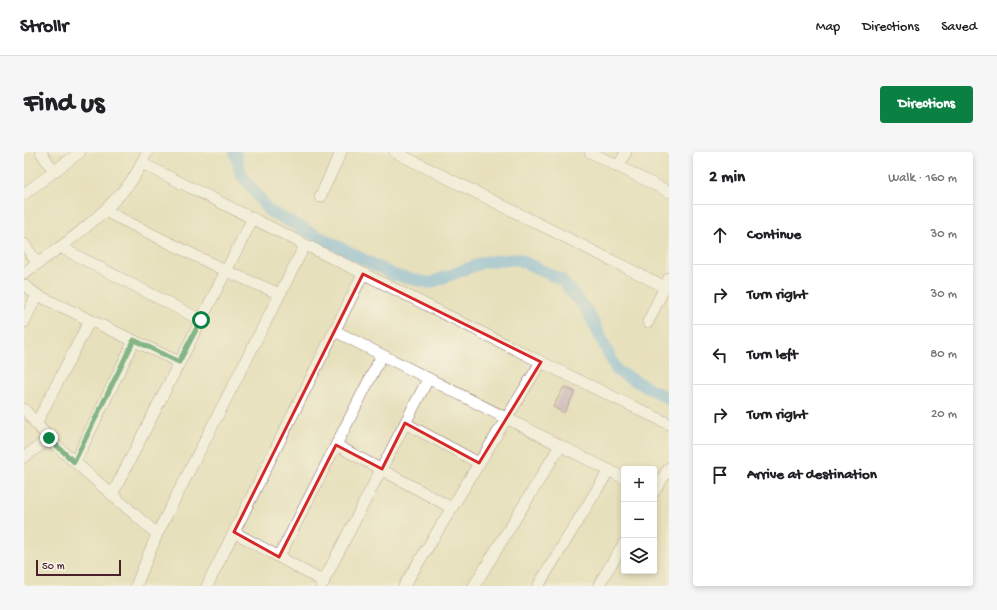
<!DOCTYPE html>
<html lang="en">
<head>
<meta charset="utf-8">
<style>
  :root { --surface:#fff; --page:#f6f6f6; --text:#202124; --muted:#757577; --line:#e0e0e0; --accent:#0b8043 }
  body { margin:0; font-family:"Gochi Hand",sans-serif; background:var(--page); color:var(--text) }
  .controls { position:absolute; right:12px; bottom:12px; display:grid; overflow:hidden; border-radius:4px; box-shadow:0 2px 6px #0003 }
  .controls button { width:36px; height:36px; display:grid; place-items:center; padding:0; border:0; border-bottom:1px solid var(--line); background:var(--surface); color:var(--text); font:20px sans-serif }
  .scale { position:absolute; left:12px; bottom:10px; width:85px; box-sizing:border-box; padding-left:4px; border:2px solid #4a1f2b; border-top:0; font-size:11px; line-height:14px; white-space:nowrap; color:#4a1f2b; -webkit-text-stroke:3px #fbf7ec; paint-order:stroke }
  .stop { position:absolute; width:12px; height:12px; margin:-9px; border:3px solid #0b8043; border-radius:50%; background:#fff }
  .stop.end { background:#0b8043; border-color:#fff; box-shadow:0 1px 4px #0008 }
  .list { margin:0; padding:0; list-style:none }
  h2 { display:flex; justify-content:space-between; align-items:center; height:52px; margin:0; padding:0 16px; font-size:17px }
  h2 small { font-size:13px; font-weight:400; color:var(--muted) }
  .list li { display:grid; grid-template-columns:26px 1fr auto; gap:12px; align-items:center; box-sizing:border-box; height:60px; padding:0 16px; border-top:1px solid var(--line) }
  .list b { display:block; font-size:15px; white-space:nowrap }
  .list em { font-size:13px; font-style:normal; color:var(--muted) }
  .icon { flex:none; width:22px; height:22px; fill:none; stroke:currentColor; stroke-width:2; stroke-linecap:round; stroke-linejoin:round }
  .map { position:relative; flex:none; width:645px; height:434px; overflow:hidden; border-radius:4px }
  header { display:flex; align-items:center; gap:24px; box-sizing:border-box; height:56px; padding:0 20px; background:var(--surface); border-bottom:1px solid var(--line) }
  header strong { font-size:19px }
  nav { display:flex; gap:22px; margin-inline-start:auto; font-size:14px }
  .intro { display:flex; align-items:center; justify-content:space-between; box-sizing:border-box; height:96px; padding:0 24px }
  h1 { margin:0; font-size:28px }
  .button { padding:10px 18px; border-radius:4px; background:var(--accent); color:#fff; font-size:14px; font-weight:700 }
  main { display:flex; gap:24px; padding:0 24px }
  aside { flex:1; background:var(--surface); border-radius:4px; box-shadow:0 2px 6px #0003 }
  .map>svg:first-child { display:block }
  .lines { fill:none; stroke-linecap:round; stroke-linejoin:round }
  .canal { stroke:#72b6e8; stroke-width:12 }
  .building { fill:#b697c7 }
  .street-casing { stroke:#81635e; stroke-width:12 }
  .street { stroke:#fff; stroke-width:11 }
  .route { stroke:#0b8043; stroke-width:5 }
  .marked { fill:none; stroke:#d62828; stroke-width:3; stroke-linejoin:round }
</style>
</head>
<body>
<header>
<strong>Strollr</strong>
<nav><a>Map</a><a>Directions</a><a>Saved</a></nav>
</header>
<div class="intro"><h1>Find us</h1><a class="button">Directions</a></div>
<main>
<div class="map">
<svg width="645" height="434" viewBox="0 0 645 434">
  <rect width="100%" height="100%" fill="#fbf7ec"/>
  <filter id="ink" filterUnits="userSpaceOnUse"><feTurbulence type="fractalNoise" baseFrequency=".025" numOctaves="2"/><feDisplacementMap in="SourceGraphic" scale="8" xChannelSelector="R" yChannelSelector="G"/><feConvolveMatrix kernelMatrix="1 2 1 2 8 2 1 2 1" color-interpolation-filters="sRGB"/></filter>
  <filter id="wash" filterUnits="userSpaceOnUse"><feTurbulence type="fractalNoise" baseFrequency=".012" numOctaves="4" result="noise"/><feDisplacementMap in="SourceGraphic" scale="16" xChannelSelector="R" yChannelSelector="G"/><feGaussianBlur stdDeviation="0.9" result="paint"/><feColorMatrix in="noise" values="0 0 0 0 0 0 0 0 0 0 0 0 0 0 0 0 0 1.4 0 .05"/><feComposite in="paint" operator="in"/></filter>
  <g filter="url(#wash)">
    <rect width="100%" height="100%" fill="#e7e0bc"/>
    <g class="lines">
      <path class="canal" d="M211 0 217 22 245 59 370 123 406 131 460 110 494 107 538 128 564 160 593 219 645 247"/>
    </g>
    <g id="blocks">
      <path class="building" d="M540 235 551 240 540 261 529 255Z"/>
    </g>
  </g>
  <g filter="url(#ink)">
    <use href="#blocks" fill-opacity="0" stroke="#81635e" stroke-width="1"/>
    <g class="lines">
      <defs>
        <path id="street" d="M17 0 30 20
          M371 0 641 135
          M566 0 645 40
          M117 11 517 210 645 272
          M594 15 602 0
          M0 42 56 0
          M296 45 317 0
          M81 59 202 119 256 142
          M0 92 14 112
          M36 95 177 168
          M0 121C37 95 76 68 105 32 113 22 118 11 123 0
          M0 133 13 143
          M0 170 13 143 155 210
          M624 170 645 126
          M311 179 600 326
          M0 257 28 290 133 382 112 434
          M381 271 455 311
          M12 272 66 168
          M312 293 428 356
          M0 305 25 287
          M51 310 110 189
          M630 340 645 316
          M88 343 229 66
          M210 380 300 430
          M133 382 281 93
          M255 405 358 203
          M183 434 339 122
          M297 434 404 227
          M380 434 517 210
          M450 434 536 294
          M514 434 585 318
          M574 434 600 391"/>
      </defs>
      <use href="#street" class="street-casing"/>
      <use href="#street" class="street"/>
    </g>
  </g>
  <g class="lines" filter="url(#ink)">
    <path class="route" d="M25 286 50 310 110 188 155 210 177 168"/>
  </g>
  <path d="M0 0H645V434H0ZM339 122 517 210 455 311 381 271 358 317 312 293 255 405 210 380Z" fill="#e7e0bc" fill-opacity=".55" fill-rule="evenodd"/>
  <path class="marked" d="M339 122 517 210 455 311 381 271 358 317 312 293 255 405 210 380Z"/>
</svg>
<div class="controls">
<button>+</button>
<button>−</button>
<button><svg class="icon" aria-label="layers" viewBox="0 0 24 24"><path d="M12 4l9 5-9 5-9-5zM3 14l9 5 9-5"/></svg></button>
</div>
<div class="scale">50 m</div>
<div class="stop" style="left:177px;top:168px"></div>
<div class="stop end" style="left:25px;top:286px"></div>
</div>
<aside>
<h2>2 min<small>Walk · 160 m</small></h2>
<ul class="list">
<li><svg class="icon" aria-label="ahead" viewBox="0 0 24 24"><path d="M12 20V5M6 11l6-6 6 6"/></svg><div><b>Continue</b></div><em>30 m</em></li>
<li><svg class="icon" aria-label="right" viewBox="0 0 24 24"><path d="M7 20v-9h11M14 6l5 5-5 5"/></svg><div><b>Turn right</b></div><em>30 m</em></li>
<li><svg class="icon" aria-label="left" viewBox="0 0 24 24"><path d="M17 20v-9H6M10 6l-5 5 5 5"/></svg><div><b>Turn left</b></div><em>80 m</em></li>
<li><svg class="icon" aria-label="right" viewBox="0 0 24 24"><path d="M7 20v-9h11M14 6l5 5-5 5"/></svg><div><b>Turn right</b></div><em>20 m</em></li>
<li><svg class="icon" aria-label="arrive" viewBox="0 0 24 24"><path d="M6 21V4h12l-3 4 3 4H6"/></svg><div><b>Arrive at destination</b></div></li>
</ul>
</aside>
</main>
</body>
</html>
